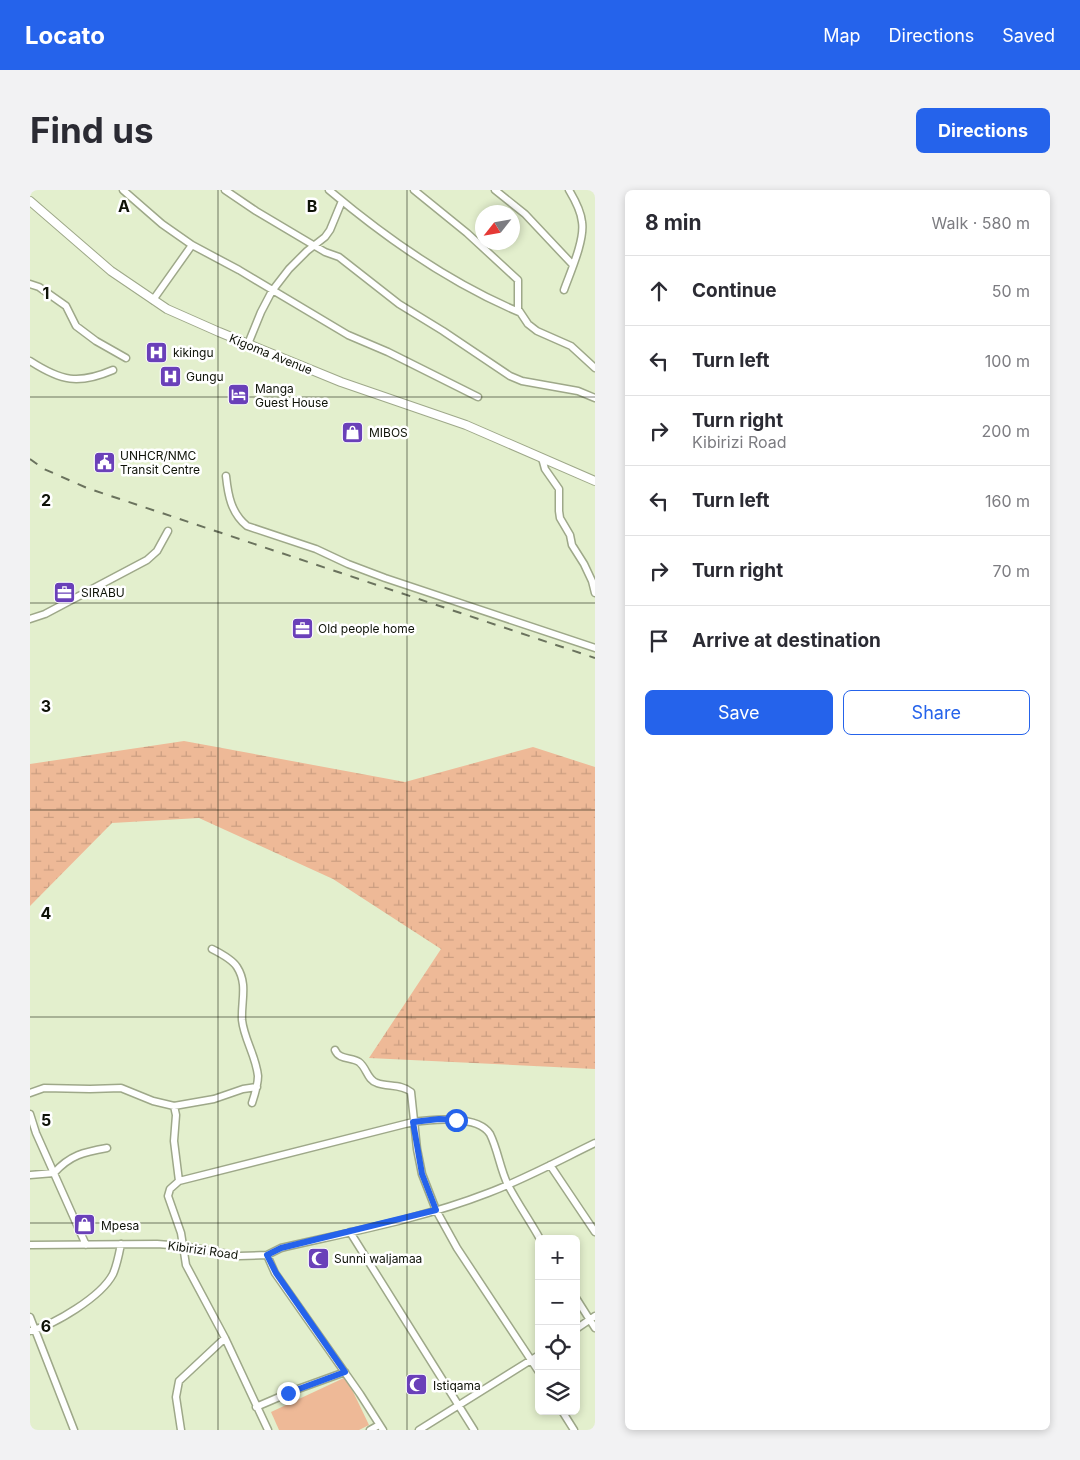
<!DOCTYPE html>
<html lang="en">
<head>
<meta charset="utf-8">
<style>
  :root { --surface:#fff; --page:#f2f2f3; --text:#2b2b33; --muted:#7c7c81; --line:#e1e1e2; --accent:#2563eb }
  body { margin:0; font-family:Inter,sans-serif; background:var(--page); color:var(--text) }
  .controls { position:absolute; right:15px; bottom:15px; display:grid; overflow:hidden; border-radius:8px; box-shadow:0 2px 8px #0003 }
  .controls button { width:45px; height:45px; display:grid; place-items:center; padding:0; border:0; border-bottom:1px solid var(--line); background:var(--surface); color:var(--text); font:25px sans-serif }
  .compass { position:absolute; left:445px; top:15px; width:45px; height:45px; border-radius:50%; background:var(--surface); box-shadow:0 2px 8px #0003; rotate:239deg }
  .stop { position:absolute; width:15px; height:15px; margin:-11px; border:4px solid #2563eb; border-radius:50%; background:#fff }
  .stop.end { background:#2563eb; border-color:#fff; box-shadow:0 1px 5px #0008 }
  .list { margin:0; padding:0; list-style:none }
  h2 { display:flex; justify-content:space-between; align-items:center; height:65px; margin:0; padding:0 20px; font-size:21px }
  h2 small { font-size:16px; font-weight:400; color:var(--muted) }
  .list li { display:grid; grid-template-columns:32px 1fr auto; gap:15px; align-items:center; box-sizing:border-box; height:70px; padding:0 20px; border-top:1px solid var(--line) }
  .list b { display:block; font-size:19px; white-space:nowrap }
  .list p { margin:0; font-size:16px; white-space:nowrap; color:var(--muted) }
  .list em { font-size:16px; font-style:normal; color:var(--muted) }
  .actions { display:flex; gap:10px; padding:15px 20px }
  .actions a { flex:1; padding:11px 0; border:1px solid var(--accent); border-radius:8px; text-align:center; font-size:18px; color:var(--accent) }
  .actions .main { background:var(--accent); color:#fff }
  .icon { flex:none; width:28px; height:28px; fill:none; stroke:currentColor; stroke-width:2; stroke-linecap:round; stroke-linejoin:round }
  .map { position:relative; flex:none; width:565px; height:1240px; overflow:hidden; border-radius:8px }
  header { display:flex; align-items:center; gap:30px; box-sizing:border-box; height:70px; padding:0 25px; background:var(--accent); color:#fff }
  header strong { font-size:24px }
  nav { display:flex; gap:28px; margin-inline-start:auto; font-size:18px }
  .intro { display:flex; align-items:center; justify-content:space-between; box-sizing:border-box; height:120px; padding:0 30px }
  h1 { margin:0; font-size:35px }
  .button { padding:12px 22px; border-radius:8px; background:var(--accent); color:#fff; font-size:18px; font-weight:700 }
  main { display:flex; gap:30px; padding:0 30px }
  aside { flex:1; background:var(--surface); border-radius:8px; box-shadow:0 2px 8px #0003 }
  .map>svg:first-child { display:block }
  .grass { fill:#eeb997 }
  .wetland { fill:url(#wetland-marsh) }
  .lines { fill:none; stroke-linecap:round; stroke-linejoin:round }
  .minor-casing { stroke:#9ea889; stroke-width:9 }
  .major-casing { stroke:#9ea889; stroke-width:10 }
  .minor { stroke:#fff; stroke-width:6 }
  .major { stroke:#fff; stroke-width:8 }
  .rail { stroke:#6a725d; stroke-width:2; stroke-dasharray:9 9; stroke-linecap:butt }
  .route { stroke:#2563eb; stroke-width:6 }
  .grid { fill:none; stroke:#0e1207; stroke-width:1; stroke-opacity:0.55 }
  .labels { text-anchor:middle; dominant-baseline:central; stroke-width:5; stroke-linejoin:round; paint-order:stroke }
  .poi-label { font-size:12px; fill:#0e1207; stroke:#fff; text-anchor:start }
  .street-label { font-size:12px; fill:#0e1207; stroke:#fff }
  .grid-label { font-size:16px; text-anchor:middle; font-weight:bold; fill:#0e1207; stroke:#fff; stroke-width:5; stroke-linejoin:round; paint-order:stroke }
</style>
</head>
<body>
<header>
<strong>Locato</strong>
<nav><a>Map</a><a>Directions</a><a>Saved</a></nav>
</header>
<div class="intro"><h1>Find us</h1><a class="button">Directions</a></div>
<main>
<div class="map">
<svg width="565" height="1240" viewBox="0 0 565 1240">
  <defs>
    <pattern id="wetland-marsh" width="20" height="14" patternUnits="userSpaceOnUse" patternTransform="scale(1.25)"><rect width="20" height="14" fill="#eeb997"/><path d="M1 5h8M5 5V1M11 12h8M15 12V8" fill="none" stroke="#cb9e81"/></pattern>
  </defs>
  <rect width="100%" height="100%" fill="#e3efcd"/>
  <path class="grass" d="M316 1187 339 1235 329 1240H249L241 1222Z"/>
  <path class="wetland" d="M154 551 375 592 503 557 565 577V879L339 868 411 759 303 689 169 628 82 633 0 716V574Z"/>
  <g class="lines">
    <defs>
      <path id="minor" d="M93 0 132 34 162 55 209 80 318 145 358 162 448 207
        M195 0 226 21 295 62 309 67 369 114 413 141 480 186 492 191 548 201 565 208
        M299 0C357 49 420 93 489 122
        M384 0 437 43 488 90V119L498 134 507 141 541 156 565 178
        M465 0 495 24 543 75
        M0 94 9 97 36 116 46 136 66 151 96 168
        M534 100C540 83 555 50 552 32 551 21 545 10 539 0
        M123 110 162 55
        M218 154 231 122 242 101 259 79 277 61 295 47 300 40 312 11
        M0 171C31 191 48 195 83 180
        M512 268 515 279 529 299V321L530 328 540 345 542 355 554 374 562 391 565 403
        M196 286C198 305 201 323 217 336L286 359 318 374 355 388 565 458
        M0 429 15 424 117 370 127 361 138 341
        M182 759C190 763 202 769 207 777 218 794 211 811 212 830 214 849 226 866 228 886 228 895 225 904 222 913
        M305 860C309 870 321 867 329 872 337 878 337 890 347 893 357 897 372 894 381 902L387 959 392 984 406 1020 427 1058 509 1182
        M0 903 14 898 60 899 91 898 123 911 144 916 184 909 213 899 227 897
        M144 916 146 925 144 951 149 991 140 999 138 1006 151 1043 156 1075 195 1148 238 1240
        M0 924 6 943 56 1055
        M520 975 565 1042
        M0 985 24 983C40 965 54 962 77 958
        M149 991 383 932C403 929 448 925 460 944 468 960 470 979 478 995 488 1014 500 1031 510 1049
        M320 1042 444 1240
        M0 1055 127 1054 153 1056 209 1066 237 1065 251 1058C320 1042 391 1029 458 1003 495 989 530 970 565 953
        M237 1065 245 1083 330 1204 353 1240
        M546 1108 565 1138
        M0 1127 44 1240
        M546 1139 565 1126
        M0 1141C24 1135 71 1107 83 1084 87 1075 89 1064 91 1054
        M226 1217 268 1199 315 1182
        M532 1221 544 1240
        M151 1240 146 1207 149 1191 195 1148
        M340 1240 349 1235
        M389 1240 509 1165"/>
      <path id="major" d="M0 11 81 81 137 119 189 142 311 192 436 235 565 291"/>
    </defs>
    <use href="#minor" class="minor-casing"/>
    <use href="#major" class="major-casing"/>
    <use href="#minor" class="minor"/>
    <use href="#major" class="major"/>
    <path class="rail" d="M0 269 14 279 57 298 565 468"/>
  </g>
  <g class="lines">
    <path class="route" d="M258 1203 315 1182 246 1083 237 1065 251 1058 406 1020 392 984 383 932 409 929 426 930"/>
  </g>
  <path class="grid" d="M188 0V1240M377 0V1240M0 207H565M0 413H565M0 620H565M0 827H565M0 1033H565"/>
  <defs>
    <symbol id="hospital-square" viewBox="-11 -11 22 22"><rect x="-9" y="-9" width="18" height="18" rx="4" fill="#6a40b9" stroke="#fff"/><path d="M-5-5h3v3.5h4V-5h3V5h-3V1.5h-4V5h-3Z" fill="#fff"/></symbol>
    <symbol id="hotel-square" viewBox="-11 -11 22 22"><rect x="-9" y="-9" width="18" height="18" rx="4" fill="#6a40b9" stroke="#fff"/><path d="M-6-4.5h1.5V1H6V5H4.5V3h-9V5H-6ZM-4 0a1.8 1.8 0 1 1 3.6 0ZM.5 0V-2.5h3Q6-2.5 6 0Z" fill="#fff"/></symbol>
    <symbol id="shop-square" viewBox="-11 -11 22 22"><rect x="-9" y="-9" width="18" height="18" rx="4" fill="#6a40b9" stroke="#fff"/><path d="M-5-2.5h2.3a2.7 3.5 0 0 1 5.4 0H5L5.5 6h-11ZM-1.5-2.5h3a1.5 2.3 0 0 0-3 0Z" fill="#fff"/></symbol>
    <symbol id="civic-square" viewBox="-11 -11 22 22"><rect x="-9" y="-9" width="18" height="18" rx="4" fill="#6a40b9" stroke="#fff"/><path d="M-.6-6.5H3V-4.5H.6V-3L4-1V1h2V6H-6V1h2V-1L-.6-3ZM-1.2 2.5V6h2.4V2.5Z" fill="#fff"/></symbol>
    <symbol id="office-square" viewBox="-11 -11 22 22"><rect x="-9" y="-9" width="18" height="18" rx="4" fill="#6a40b9" stroke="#fff"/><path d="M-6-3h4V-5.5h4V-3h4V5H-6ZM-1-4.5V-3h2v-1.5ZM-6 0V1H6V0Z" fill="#fff"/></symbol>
    <symbol id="mosque-square" viewBox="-11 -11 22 22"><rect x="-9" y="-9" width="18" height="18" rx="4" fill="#6a40b9" stroke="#fff"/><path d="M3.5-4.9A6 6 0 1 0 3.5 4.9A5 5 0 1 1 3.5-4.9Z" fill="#fff"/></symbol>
  </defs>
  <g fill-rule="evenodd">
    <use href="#hospital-square" x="114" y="150" width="25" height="25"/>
    <use href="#hospital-square" x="128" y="174" width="25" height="25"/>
    <use href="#hotel-square" x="196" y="192" width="25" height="25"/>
    <use href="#shop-square" x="310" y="230" width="25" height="25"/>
    <use href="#civic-square" x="62" y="260" width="25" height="25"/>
    <use href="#office-square" x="22" y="390" width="25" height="25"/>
    <use href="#office-square" x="260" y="426" width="25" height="25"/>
    <use href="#shop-square" x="42" y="1022" width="25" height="25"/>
    <use href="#mosque-square" x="276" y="1056" width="25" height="25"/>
    <use href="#mosque-square" x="374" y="1182" width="25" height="25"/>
  </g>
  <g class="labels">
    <g class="poi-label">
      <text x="143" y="162">kikingu</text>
      <text x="156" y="186">Gungu</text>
      <text x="225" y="198">Manga<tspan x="225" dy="14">Guest House</tspan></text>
      <text x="339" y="242">MIBOS</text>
      <text x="90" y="265">UNHCR/NMC<tspan x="90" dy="14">Transit Centre</tspan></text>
      <text x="51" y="402">SIRABU</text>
      <text x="288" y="438">Old people home</text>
      <text x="71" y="1035">Mpesa</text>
      <text x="304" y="1068">Sunni waljamaa</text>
      <text x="403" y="1195">Istiqama</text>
    </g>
    <g class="street-label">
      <text transform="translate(241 164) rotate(22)">Kigoma Avenue</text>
      <text transform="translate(173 1060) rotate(8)">Kibirizi Road</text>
    </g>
  </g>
  <g class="grid-label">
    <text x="94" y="22">A</text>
    <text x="282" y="22">B</text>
    <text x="16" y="109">1</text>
    <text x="16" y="316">2</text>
    <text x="16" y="522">3</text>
    <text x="16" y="729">4</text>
    <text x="16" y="936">5</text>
    <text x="16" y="1142">6</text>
  </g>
</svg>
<div class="controls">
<button>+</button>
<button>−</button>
<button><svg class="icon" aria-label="locate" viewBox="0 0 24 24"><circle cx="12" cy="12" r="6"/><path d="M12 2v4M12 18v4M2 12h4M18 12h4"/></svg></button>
<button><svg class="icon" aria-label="layers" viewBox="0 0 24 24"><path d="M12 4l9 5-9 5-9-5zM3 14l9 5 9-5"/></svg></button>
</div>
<svg class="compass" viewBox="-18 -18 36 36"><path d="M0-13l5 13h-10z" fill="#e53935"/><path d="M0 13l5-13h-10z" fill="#7c7c81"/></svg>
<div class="stop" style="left:426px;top:930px"></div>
<div class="stop end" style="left:258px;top:1203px"></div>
</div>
<aside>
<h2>8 min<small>Walk · 580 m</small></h2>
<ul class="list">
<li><svg class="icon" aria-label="ahead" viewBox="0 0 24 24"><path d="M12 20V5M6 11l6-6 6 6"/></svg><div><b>Continue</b></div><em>50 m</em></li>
<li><svg class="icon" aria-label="left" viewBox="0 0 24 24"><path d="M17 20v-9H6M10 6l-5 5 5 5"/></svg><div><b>Turn left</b></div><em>100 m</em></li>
<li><svg class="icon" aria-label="right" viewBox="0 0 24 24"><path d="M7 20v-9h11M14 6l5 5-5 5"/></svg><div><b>Turn right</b><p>Kibirizi Road</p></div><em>200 m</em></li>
<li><svg class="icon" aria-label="left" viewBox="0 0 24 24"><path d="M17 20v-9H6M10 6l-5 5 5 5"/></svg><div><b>Turn left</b></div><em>160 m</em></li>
<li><svg class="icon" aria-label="right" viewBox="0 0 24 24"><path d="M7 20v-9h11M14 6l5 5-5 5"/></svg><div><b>Turn right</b></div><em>70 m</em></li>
<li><svg class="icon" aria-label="arrive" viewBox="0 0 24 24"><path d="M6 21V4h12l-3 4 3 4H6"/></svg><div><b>Arrive at destination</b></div></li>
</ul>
<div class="actions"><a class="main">Save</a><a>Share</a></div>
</aside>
</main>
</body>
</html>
